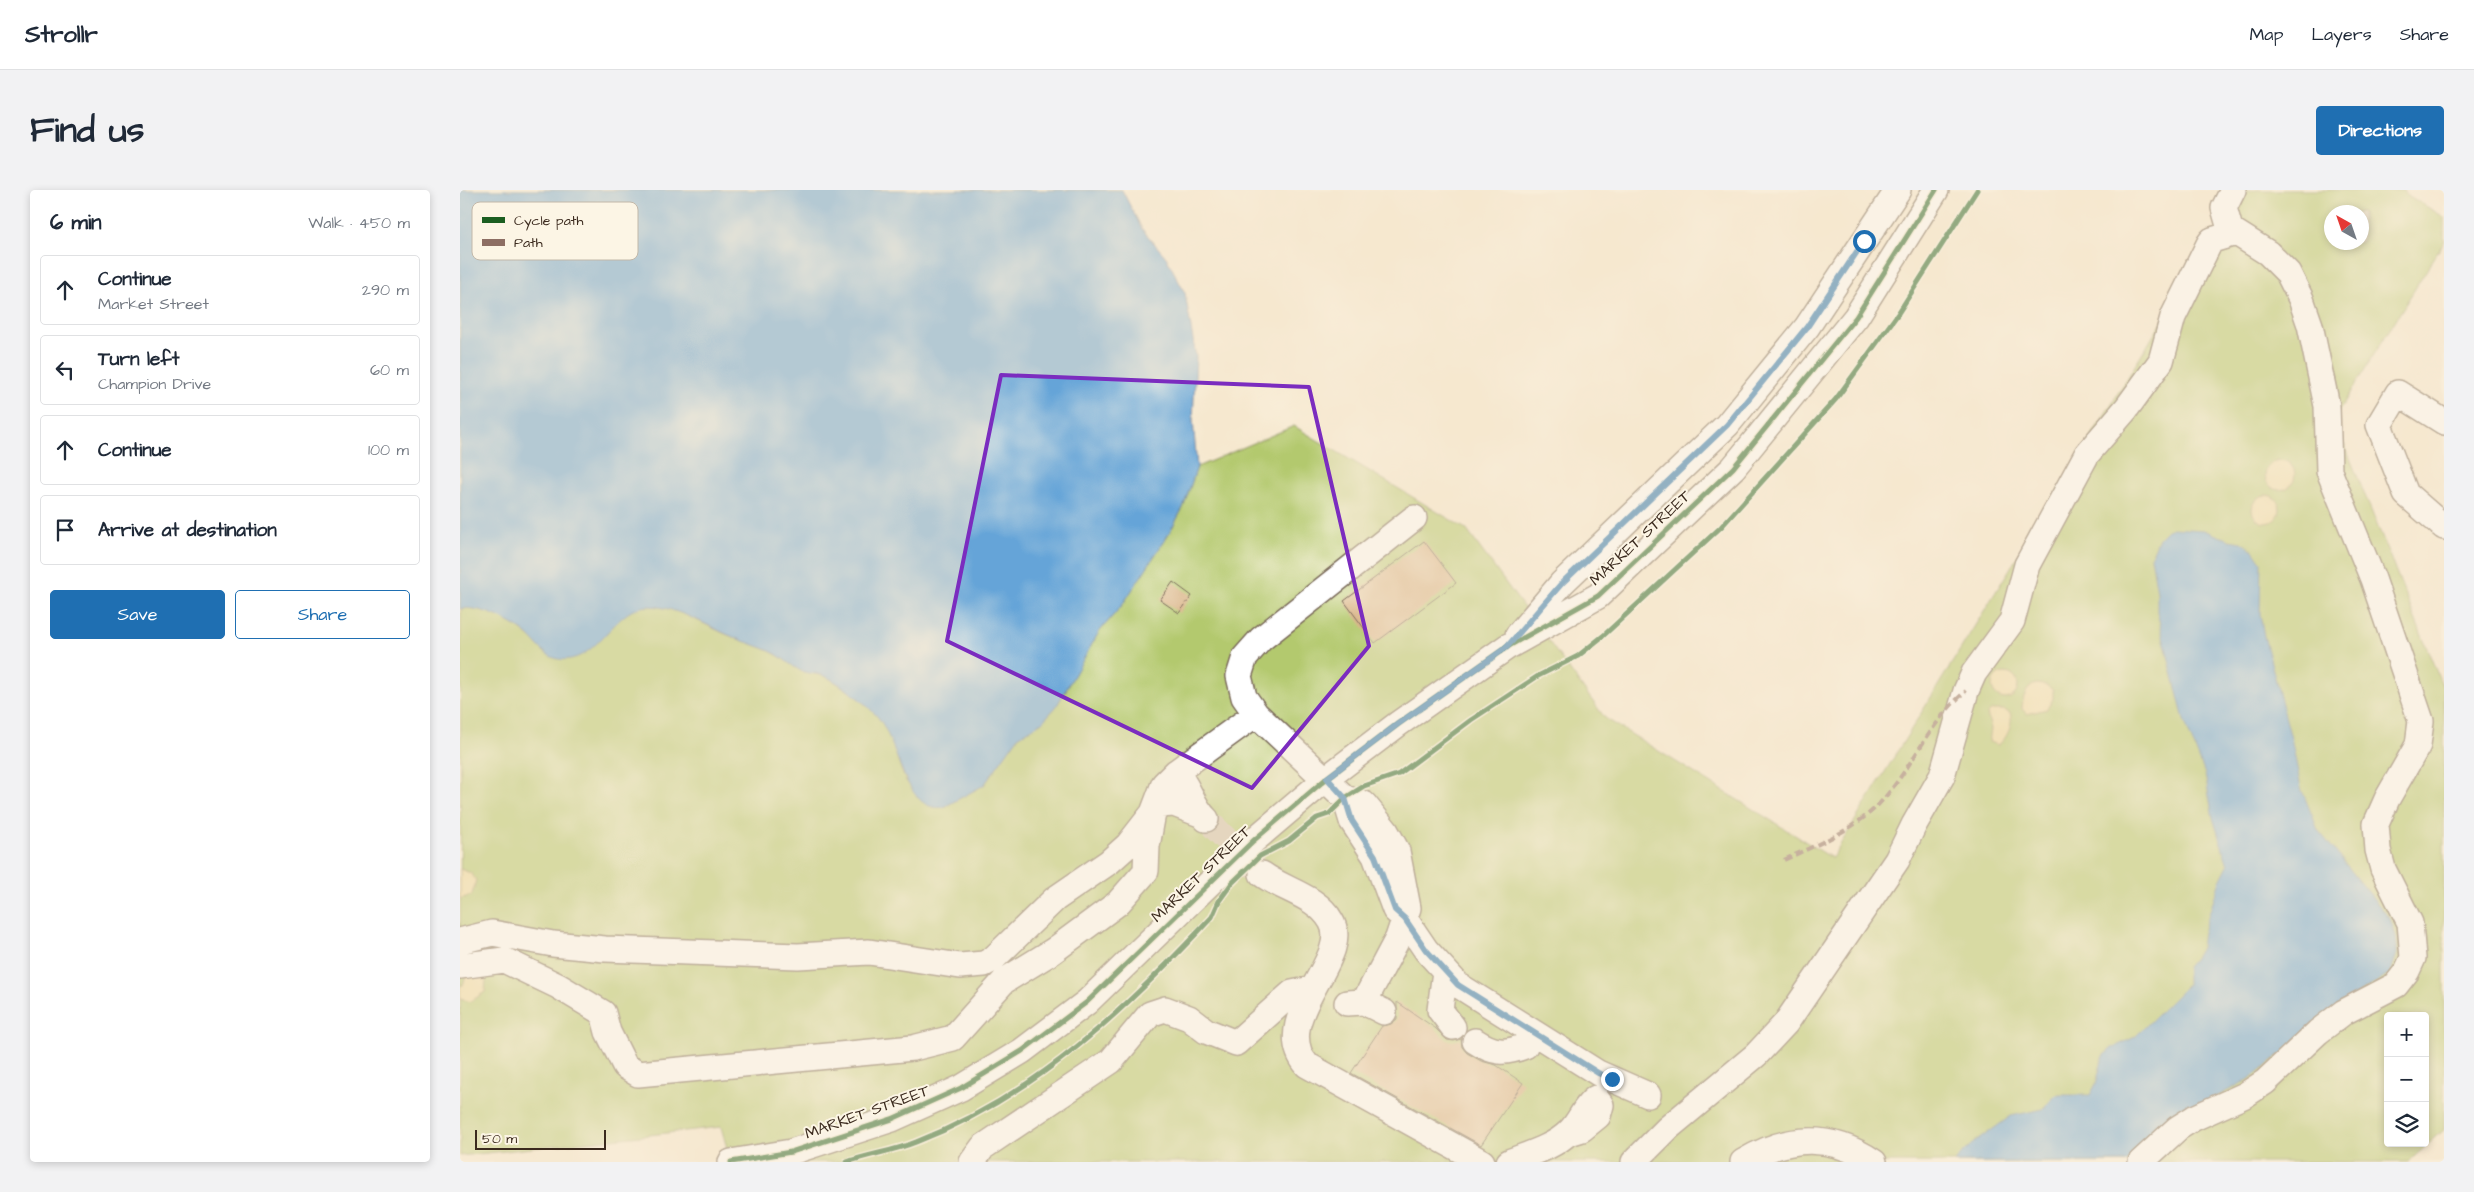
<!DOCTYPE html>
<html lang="en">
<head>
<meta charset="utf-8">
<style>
  :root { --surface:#fff; --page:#f2f2f3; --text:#1f2937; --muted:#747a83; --line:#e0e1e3; --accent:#1f6fb2 }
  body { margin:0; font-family:"Architects Daughter",sans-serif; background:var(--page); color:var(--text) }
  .controls { position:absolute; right:15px; bottom:15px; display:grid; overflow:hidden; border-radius:5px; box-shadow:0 2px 8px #0003 }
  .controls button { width:45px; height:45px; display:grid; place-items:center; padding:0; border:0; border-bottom:1px solid var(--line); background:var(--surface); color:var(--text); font:25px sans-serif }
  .compass { position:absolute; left:1864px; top:15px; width:45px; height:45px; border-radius:50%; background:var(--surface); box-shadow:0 2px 8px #0003; rotate:320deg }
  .scale { position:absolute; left:15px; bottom:12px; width:131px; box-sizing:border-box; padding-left:5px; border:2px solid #3b2a1e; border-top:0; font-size:14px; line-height:18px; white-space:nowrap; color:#3b2a1e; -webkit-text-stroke:4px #fcf5e5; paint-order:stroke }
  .stop { position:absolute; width:15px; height:15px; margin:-11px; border:4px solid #1f6fb2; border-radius:50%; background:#fff }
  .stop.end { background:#1f6fb2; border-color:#fff; box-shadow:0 1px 5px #0008 }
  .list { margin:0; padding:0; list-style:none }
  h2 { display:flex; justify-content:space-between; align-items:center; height:65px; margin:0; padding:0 20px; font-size:21px }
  h2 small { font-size:16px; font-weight:400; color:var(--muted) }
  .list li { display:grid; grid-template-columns:32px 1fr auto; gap:15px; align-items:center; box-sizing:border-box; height:70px; margin:0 10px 10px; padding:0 10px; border:1px solid var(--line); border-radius:5px }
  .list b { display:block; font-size:19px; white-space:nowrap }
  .list p { margin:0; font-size:16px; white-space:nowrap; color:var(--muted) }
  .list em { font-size:16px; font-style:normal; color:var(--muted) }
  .actions { display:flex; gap:10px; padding:15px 20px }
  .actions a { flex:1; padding:11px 0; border:1px solid var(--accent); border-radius:5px; text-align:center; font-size:18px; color:var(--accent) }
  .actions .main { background:var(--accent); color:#fff }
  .icon { flex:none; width:28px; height:28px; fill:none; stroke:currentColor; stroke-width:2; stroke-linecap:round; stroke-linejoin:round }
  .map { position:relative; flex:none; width:1984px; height:972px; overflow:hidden; border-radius:5px }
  header { display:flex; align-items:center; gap:30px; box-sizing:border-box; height:70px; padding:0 25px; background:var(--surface); border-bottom:1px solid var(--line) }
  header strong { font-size:24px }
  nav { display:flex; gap:28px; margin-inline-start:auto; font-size:18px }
  .intro { display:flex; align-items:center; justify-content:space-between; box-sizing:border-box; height:120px; padding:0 30px }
  h1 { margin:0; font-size:35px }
  .button { padding:12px 22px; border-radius:5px; background:var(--accent); color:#fff; font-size:18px; font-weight:700 }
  main { display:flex; gap:30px; padding:0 30px }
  aside { flex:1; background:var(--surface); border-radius:5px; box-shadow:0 2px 8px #0003 }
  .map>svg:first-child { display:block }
  .green { fill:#b3c96e; stroke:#777a46; fill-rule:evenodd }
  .sand { fill:#eeda9e; stroke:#94825e }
  .water { fill:#65a4d8; stroke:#50677b }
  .building { fill:#d5ad80 }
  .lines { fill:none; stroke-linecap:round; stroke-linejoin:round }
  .minor-tunnel { stroke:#d1c2ac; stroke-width:25; stroke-dasharray:25 12; stroke-linecap:butt }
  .minor-casing { stroke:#7c6c5c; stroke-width:28 }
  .minor { stroke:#fff; stroke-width:25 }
  .quiet { stroke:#8d6e63; stroke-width:4; stroke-dasharray:8 4; stroke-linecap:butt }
  .cycleway-casing { stroke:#fcf5e5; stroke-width:8 }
  .cycleway { stroke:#1b5e20; stroke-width:5 }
  .route { stroke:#1f6fb2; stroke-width:6 }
  .marked { fill:none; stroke:#7b2cbf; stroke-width:4; stroke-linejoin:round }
  .labels { text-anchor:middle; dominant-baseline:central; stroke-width:4; stroke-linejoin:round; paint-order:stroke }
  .street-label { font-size:16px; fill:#3b2a1e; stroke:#fcf5e5 }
  .key { fill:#fcf5e5; stroke:#c2b8a9; stroke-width:1 }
  .key-label { font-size:14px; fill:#3b2a1e }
</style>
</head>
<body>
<header>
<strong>Strollr</strong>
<nav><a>Map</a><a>Layers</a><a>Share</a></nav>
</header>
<div class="intro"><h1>Find us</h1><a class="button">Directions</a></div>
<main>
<aside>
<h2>6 min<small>Walk · 450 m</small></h2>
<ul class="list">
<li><svg class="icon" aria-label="ahead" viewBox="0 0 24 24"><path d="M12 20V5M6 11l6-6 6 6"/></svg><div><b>Continue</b><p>Market Street</p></div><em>290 m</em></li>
<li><svg class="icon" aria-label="left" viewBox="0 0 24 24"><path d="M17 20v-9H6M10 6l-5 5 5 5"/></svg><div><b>Turn left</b><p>Champion Drive</p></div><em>60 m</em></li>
<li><svg class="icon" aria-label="ahead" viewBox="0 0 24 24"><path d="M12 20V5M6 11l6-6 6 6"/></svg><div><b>Continue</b></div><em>100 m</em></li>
<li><svg class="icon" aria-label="arrive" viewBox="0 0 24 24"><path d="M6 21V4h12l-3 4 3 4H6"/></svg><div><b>Arrive at destination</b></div></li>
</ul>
<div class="actions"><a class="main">Save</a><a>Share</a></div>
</aside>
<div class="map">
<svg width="1984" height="972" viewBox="0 0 1984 972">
  <rect width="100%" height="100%" fill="#fcf5e5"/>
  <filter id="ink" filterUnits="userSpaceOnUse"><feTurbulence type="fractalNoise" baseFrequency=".02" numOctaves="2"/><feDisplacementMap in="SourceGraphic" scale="10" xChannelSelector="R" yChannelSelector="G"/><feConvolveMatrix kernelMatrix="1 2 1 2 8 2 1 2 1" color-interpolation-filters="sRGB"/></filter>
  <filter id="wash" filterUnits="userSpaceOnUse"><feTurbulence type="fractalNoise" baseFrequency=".0096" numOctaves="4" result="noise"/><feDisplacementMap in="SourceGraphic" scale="20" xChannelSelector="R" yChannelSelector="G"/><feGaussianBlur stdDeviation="1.12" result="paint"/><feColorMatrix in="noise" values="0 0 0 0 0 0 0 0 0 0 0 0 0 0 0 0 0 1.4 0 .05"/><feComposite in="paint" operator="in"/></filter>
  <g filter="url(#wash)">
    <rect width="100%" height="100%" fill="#f6e8cf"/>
    <path class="green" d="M1783 0H1943L1944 3 1984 27V52L1874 229 1984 500V940L1948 972H271L261 937 0 966 1 418C26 416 57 434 74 451L140 450C150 436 166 418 184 416 214 413 247 438 273 447 287 453 301 456 315 464 324 468 332 475 341 480 349 485 360 483 369 488 385 498 405 512 417 526 434 544 435 569 446 591L450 596 484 617 524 595 558 547 582 532 596 517 639 442 663 414 708 345 723 318 737 277 834 236 1006 339 1145 528 1372 668ZM1872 22H1902V52H1872ZM1928 826H1965V953H1928Z"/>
    <path class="sand" d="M1805 285a15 15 0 1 1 30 0a15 15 0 1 1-30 0Z
      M1792 319a14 14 0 1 1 28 0a14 14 0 1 1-28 0Z
      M1532 496a13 13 0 1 1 26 0a13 13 0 1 1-26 0Z
      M1576 494 1586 495 1593 500V509L1587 519 1567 524 1562 519C1562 509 1566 497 1576 494Z
      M1532 520H1544L1550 523C1554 533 1547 549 1538 555L1529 552 1531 539 1527 524Z
      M0 679 11 683 16 690 12 705 0 709Z
      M19 783 26 791 25 802 10 812 0 809V796L3 795 6 785Z"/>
    <path class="water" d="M0 0H662L682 39 706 67 725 103 736 167 733 230 737 277 723 318 708 345 663 414 639 442 596 517 582 532 558 547 524 595 484 617C443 625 438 546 415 524 402 510 384 496 367 487 359 483 349 484 341 481 333 477 324 469 316 464 301 456 286 453 271 446 247 436 204 409 178 418 149 428 134 475 98 469 82 466 75 449 63 441 48 430 18 415 0 419Z
      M1713 338 1744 340 1769 350 1782 352 1793 360 1801 372 1800 424 1804 446 1832 552 1841 598 1858 640 1930 729 1936 746 1937 756V764L1930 784 1892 807 1791 888 1712 931 1666 972H1494L1511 955 1551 926 1583 919 1596 905H1630L1636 894 1643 866 1652 858 1675 847 1727 795V777L1735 768 1741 758 1743 742 1760 691 1768 675 1753 628 1745 584 1724 530 1697 422V402L1691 367 1699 348 1707 340Z"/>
    <g id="blocks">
      <path class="building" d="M964 351 996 393 915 453 884 411Z
        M713 392 732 406 719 423 700 410Z
        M937 812 975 838 987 850 994 851 1001 849 1002 857 1007 863 1021 871 1036 875 1063 893 1021 955 891 883 922 836 931 834 937 829Z"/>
    </g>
  </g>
  <g filter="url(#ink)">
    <use href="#blocks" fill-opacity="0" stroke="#7c6c5c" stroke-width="1"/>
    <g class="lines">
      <path class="minor-tunnel" d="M752 635 802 684"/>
      <defs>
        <path id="minor" d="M1984 232 1938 203 1919 235 1946 304 1984 337
          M954 328 801 449 785 467 779 486 784 507 796 524 885 608 892 631 915 666 935 720 945 729 966 760 998 795 1138 883 1188 905
          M1058 445 1102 393 1267 235 1347 137 1438 0
          M716 582 796 524
          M885 608 904 614 926 641 937 661 948 718 938 748 904 812 887 813
          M802 684C823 700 857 706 871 731 894 768 807 829 847 875L1022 972
          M0 751 32 743 93 754 145 759 338 766 409 762 500 776 524 774 533 769 595 709 649 672 668 655 693 623 704 594 716 582C729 596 732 616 746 629
          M0 776 44 770 98 796 143 823 148 842 165 876 178 884 453 858 493 848 544 791 593 761 658 713 686 681 687 656 693 623 700 615 714 614 740 624
          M985 781 980 820 993 837
          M904 812 924 822
          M1015 851C1033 863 1045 864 1065 856L1071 841
          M271 972 331 962 432 929 501 898 562 861 627 812 793 651 867 588 938 534 1047 457 1138 406 1273 278 1396 127 1476 0
          M512 972 523 957 651 871 690 824 705 819 729 828 746 841 776 853 832 803 852 799
          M1049 972C1069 964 1094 957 1109 942 1120 932 1124 916 1136 908L1141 915 1138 926 1122 939 1109 943
          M1174 972 1208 938 1296 865 1326 833 1437 670 1454 635 1482 586 1506 501 1514 483 1552 431 1567 375 1627 264 1666 219 1701 171 1713 127 1749 54 1752 50 1769 45 1770 39 1764 18 1773 0
          M1283 972C1327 945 1371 943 1414 972
          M1681 972 1718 938 1734 928 1785 905 1805 892 1858 842 1884 822 1936 795 1947 781 1953 768 1950 733 1923 679 1918 660 1916 634 1927 609 1958 555 1961 531 1913 389 1869 281 1867 216 1850 135 1841 109 1828 83 1808 63 1770 39"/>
      </defs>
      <use href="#minor" class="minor-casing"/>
      <use href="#minor" class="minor"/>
      <path class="quiet" d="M1324 670C1355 655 1388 643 1414 619 1450 584 1467 534 1506 501"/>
      <defs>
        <path id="cycleway" d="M271 972 331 962 432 929 501 898 562 861 627 812 793 651 867 588 938 534 1047 457 1138 406 1273 278 1396 127 1476 0
          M387 972C410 964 434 961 456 952 577 905 665 820 752 727L759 711 772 693 800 666 829 651 857 628 869 624 885 608 904 596 939 584 1011 530 1078 486 1118 466 1143 446 1261 337 1376 209 1437 125 1517 0"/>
      </defs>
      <use href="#cycleway" class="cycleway-casing"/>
      <use href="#cycleway" class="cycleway"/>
    </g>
  </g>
  <g class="lines" filter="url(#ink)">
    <path class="route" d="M1152 889 1138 883 998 795 966 760 945 729 935 720 915 666 892 631 885 608 867 588 938 534 1047 457 1102 393 1267 235 1347 137 1404 51"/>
  </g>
  <path d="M0 0H1984V972H0ZM541 185 849 197 909 456 792 598 487 451Z" fill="#f6e8cf" fill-opacity=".55" fill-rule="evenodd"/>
  <path class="marked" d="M541 185 849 197 909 456 792 598 487 451Z"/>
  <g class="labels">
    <g class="street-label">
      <text transform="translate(1180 348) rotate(-43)">MARKET STREET</text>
      <text transform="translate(741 684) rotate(-44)">MARKET STREET</text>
      <text transform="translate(407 922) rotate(-20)">MARKET STREET</text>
    </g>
  </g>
  <rect x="12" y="12" width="166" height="58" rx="8" class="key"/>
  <rect x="22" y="27" width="23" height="6" fill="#1b5e20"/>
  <rect x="22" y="49" width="23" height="7" fill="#8d6e63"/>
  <g class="key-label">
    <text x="54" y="35">Cycle path</text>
    <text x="54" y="57">Path</text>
  </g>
</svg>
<div class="controls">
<button>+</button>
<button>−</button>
<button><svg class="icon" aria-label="layers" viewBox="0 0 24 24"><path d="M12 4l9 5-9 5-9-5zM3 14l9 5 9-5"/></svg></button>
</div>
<svg class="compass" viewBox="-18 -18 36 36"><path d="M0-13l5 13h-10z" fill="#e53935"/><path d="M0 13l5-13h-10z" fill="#747a83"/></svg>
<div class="scale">50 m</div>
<div class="stop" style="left:1404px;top:51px"></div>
<div class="stop end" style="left:1152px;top:889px"></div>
</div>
</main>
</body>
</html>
